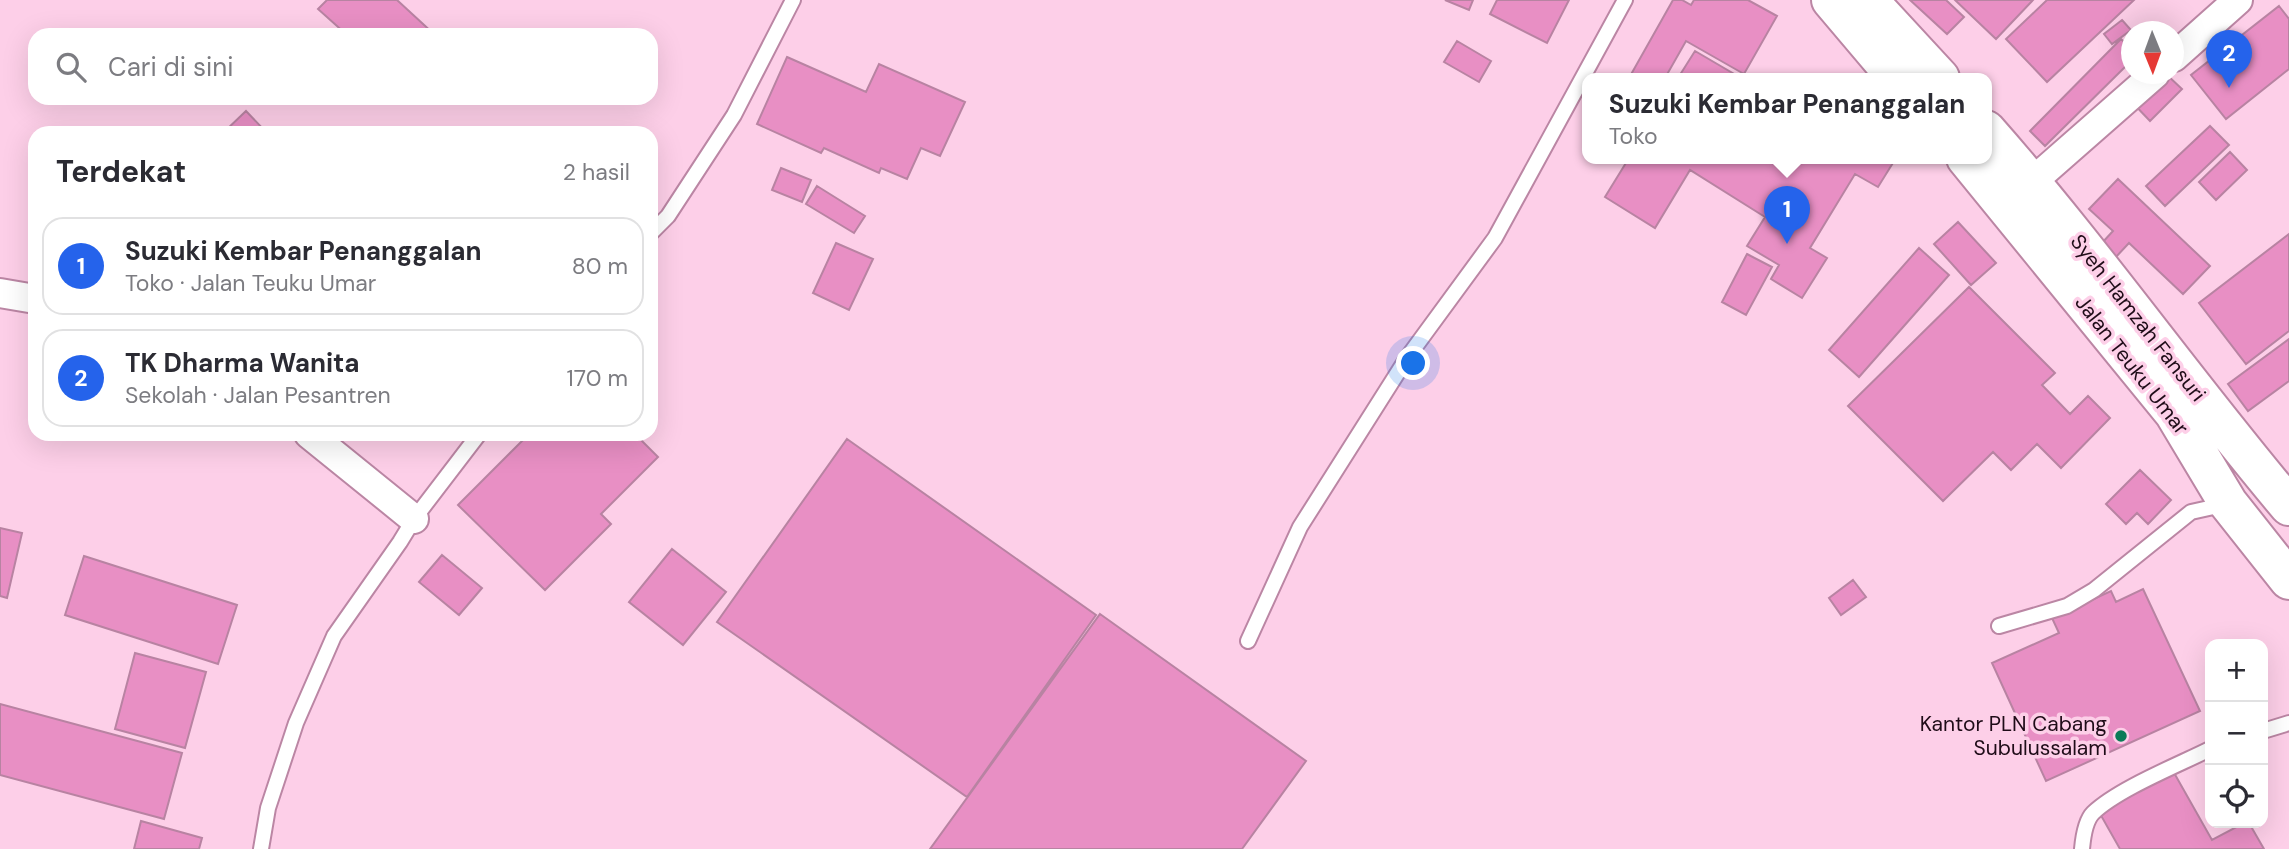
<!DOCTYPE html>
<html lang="id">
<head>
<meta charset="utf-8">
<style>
  :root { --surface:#fff; --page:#f7f7f7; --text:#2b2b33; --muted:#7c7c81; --line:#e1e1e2; --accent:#2563eb }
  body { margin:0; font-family:"DM Sans",sans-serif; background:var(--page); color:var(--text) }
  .controls { position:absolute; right:21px; bottom:21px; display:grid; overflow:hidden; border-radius:14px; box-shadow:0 7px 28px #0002 }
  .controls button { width:63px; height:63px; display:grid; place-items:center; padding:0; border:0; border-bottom:2px solid var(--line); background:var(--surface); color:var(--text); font:35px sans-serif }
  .compass { position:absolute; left:2121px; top:21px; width:63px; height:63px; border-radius:50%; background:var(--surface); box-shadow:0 7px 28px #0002; rotate:179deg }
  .you { position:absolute; left:1414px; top:364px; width:24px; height:24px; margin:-18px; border:5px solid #fff; border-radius:50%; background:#1a73e8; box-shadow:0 0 0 10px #1a73e833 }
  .badge { display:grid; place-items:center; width:46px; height:46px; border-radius:50%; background:var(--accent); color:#fff; font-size:23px; font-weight:700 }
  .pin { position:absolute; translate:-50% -58px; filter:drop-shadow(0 2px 4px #0008) }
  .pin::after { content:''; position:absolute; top:37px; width:24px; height:21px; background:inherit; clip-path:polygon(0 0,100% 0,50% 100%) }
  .popup { position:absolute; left:1582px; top:73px; width:410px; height:91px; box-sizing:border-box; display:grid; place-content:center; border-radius:14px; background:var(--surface); filter:drop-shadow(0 2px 5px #0005); font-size:23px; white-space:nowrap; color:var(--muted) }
  .popup b { font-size:26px; color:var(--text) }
  .popup::after { content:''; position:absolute; left:50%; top:100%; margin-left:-14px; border:14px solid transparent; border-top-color:var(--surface) }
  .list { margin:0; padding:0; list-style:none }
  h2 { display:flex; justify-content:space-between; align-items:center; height:91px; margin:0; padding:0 28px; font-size:30px }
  h2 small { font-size:23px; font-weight:400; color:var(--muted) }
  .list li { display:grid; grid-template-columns:46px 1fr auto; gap:21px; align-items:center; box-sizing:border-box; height:98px; margin:0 14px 14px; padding:0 14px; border:2px solid var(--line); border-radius:21px }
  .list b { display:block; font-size:26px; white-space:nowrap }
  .list p { margin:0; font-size:23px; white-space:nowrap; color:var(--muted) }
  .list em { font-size:23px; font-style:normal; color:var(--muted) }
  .icon { flex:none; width:38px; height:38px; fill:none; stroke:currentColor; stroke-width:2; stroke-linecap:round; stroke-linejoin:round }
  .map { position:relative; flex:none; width:2289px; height:849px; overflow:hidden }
  .search { position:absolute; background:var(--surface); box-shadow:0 7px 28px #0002; left:28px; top:28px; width:630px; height:77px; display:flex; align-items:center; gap:18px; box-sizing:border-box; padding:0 24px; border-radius:21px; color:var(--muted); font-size:26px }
  .panel { position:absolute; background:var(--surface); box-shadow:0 7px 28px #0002; left:28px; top:126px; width:630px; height:315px; border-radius:21px }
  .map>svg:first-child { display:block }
  .building { fill:#e88fc4; stroke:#b883a2; stroke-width:2 }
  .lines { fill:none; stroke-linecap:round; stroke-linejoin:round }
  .lane-casing { stroke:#bb86a4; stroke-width:18 }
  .street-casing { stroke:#bb86a4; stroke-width:32 }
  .highway-casing { stroke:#bb86a4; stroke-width:42 }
  .lane { stroke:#fff; stroke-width:14 }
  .street { stroke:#fff; stroke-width:28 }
  .highway { stroke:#fff; stroke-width:38 }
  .poi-dot { fill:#0a7b57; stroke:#fdcfe8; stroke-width:2.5 }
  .labels { text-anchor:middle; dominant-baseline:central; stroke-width:7; stroke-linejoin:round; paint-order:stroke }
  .street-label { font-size:21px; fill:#1f0c18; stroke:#fdcfe8 }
  .poi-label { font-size:21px; fill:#1f0c18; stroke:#fdcfe8; text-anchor:end }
</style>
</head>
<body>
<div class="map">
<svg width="2289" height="849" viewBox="0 0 2289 849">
  <rect width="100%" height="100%" fill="#fdcfe8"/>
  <path class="building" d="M327 0H397L435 35H347L318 9Z
    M1445 0H1473L1469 10Z
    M1497 0H1569L1547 43 1490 14Z
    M1673 0H1682L1691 5 1694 0H1748L1777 16 1744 74 1686 41 1665 78H1629Z
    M1910 0H1946L1964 17 1947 34Z
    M1955 0H2033L1996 39Z
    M2047 0H2134L2047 82 2006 39Z
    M2279 6 2289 19V69L2226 119 2191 75Z
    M2122 20 2131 30 2112 44 2104 34Z
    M2121 39 2132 49V60L2045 146 2030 131Z
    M1457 41 1491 61 1479 82 1444 62Z
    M1695 51 1741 78H1678Z
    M787 57 866 92 879 64 965 102 940 156 921 148 907 179 881 168 879 173 824 148 821 153 757 124Z
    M2166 74 2182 89 2150 121 2131 101Z
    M246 111 267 133H223Z
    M2210 126 2229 145 2165 206 2146 186Z
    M2230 152 2247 170 2216 200 2199 182Z
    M1629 158H1896L1878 187 1855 174 1810 248 1827 258 1802 298 1771 279 1779 265 1747 246 1765 217 1690 170 1655 228 1605 197Z
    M781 168 811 180 802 202 772 190Z
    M2118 179 2210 266 2183 294 2129 243 2115 258 2101 244 2113 231 2089 209Z
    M817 186 865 216 854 233 806 204Z
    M1958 222 1996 263 1971 285 1934 244Z
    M2289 234V331L2246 364 2199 303Z
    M836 243 873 259 849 310 813 293Z
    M1919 248 1949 275 1859 377 1829 350Z
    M1747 254 1772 267 1746 315 1722 302Z
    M1969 287 2055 373 2042 385 2070 414 2088 396 2110 418 2061 468 2037 444 2011 470 1993 452 1943 501 1848 406Z
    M2289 339V381L2248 411 2228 384Z
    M529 434H635L658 457 601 514 611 524 545 590 458 505Z
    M847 439 1096 615 967 797 717 622Z
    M2140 470 2171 500 2148 524 2137 513 2126 524 2106 504Z
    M0 528 22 533 7 598 0 596Z
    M672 549 726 592 683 645 629 602Z
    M442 555 482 588 459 615 419 582Z
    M84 556 237 605 218 664 65 615Z
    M1853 580 1866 597 1841 615 1829 598Z
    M2143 589 2200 711 2046 781 1992 663 2059 633 2052 618 2111 591 2116 602Z
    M1100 614 1306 761 1242 849H930Z
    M135 653 206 672 185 748 115 729Z
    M0 704 182 753 164 819 0 775Z
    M2173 771 2212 840 2244 823H2249L2264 849H2120L2099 812Z
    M141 821 202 838 199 849H134Z"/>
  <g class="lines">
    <defs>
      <path id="lane" d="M651 233 668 216 734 115 793 0
        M1999 626 2067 606 2094 590 2191 512 2227 504
        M1248 641 1300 527 1407 358 1495 238 1625 0
        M2263 731 2289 723
        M261 849 268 808 296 723 334 636 400 542 414 519 479 434
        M2082 849C2083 838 2085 821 2093 813 2118 789 2178 765 2210 749"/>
      <path id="street" d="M2174 57 2238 0
        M2032 182 2155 74
        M0 293 35 299
        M309 434 414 519"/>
      <path id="highway" d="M1831 0 1897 78
        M1868 0 1940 78
        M1986 130C2093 251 2185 383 2289 506
        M1966 158 2174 413 2228 503 2289 580"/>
    </defs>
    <use href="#lane" class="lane-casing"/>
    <use href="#street" class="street-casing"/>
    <use href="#highway" class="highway-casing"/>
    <use href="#lane" class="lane"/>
    <use href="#street" class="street"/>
    <use href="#highway" class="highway"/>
  </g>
  <circle class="poi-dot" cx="2121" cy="736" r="7"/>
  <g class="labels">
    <g class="street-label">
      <text transform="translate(2138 318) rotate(52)">Syeh Hamzah Fansuri</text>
      <text transform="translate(2132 365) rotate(52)">Jalan Teuku Umar</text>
    </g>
    <g class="poi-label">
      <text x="2107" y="724">Kantor PLN Cabang<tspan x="2107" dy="24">Subulussalam</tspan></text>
    </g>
  </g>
</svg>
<div class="controls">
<button>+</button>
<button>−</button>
<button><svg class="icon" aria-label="locate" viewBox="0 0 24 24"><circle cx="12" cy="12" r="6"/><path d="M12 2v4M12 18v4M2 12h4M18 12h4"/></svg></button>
</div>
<svg class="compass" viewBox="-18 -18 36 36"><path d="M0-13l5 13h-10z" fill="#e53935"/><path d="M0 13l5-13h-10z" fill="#7c7c81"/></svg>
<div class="you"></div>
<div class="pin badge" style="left:1787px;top:244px">1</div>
<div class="popup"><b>Suzuki Kembar Penanggalan</b>Toko</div>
<div class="pin badge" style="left:2229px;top:88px">2</div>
<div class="search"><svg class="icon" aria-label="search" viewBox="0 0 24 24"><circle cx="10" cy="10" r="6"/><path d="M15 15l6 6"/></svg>Cari di sini</div>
<section class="panel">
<h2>Terdekat<small>2 hasil</small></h2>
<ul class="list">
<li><span class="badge">1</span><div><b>Suzuki Kembar Penanggalan</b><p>Toko · Jalan Teuku Umar</p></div><em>80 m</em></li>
<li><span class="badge">2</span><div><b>TK Dharma Wanita</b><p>Sekolah · Jalan Pesantren</p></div><em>170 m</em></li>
</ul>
</section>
</div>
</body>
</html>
